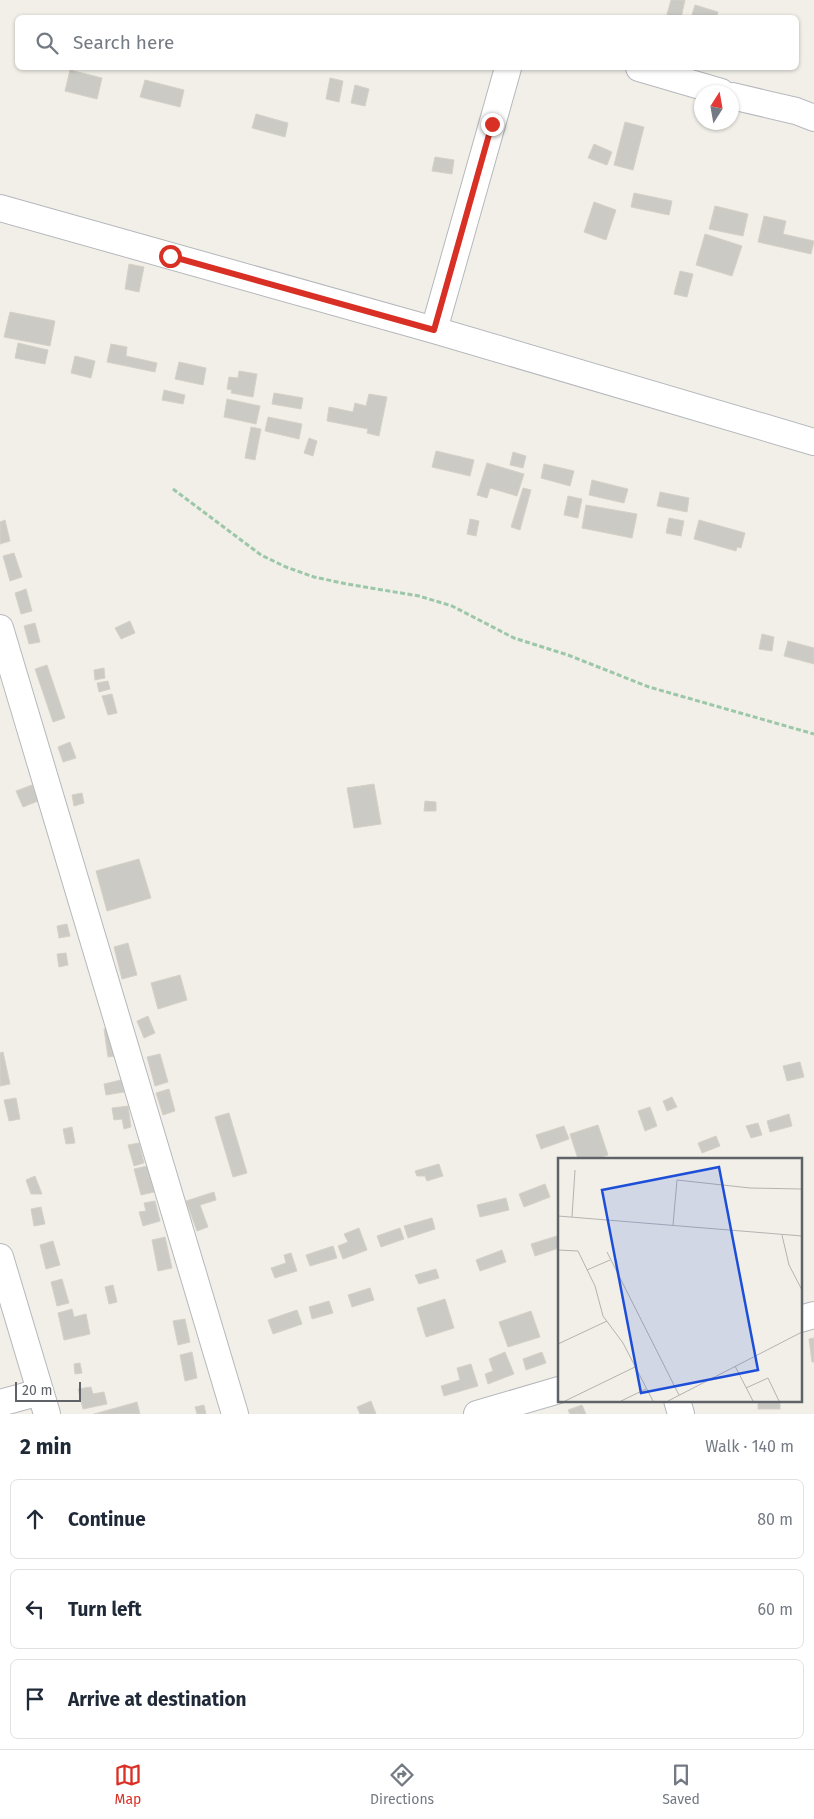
<!DOCTYPE html>
<html lang="en">
<head>
<meta charset="utf-8">
<style>
  :root { --surface:#fff; --page:#f2f2f3; --text:#1f2937; --muted:#747a83; --line:#e0e1e3; --accent:#d93025 }
  body { margin:0; font-family:"Fira Sans",sans-serif; background:var(--page); color:var(--text) }
  .compass { position:absolute; left:694px; top:85px; width:45px; height:45px; border-radius:50%; background:var(--surface); box-shadow:0 1px 4px #0004; rotate:11deg }
  .scale { position:absolute; left:15px; bottom:12px; width:66px; box-sizing:border-box; padding-left:5px; border:2px solid #5f6368; border-top:0; font-size:14px; line-height:18px; white-space:nowrap; color:#5f6368; -webkit-text-stroke:4px #fff; paint-order:stroke }
  .stop { position:absolute; width:15px; height:15px; margin:-11px; border:4px solid #d93025; border-radius:50%; background:#fff }
  .stop.end { background:#d93025; border-color:#fff; box-shadow:0 1px 5px #0008 }
  .list { margin:0; padding:0; list-style:none }
  h2 { display:flex; justify-content:space-between; align-items:center; height:65px; margin:0; padding:0 20px; font-size:21px }
  h2 small { font-size:16px; font-weight:400; color:var(--muted) }
  .list li { display:grid; grid-template-columns:32px 1fr auto; gap:15px; align-items:center; box-sizing:border-box; height:80px; margin:0 10px 10px; padding:0 10px; border:1px solid var(--line); border-radius:8px }
  .list b { display:block; font-size:19px; white-space:nowrap }
  .list em { font-size:16px; font-style:normal; color:var(--muted) }
  .icon { flex:none; width:28px; height:28px; fill:none; stroke:currentColor; stroke-width:2; stroke-linecap:round; stroke-linejoin:round }
  .map { position:relative; flex:none; width:814px; height:1414px; overflow:hidden }
  .search { position:absolute; background:var(--surface); box-shadow:0 1px 4px #0004; left:15px; right:15px; top:15px; height:55px; display:flex; align-items:center; gap:12px; box-sizing:border-box; padding:0 18px; border-radius:8px; color:var(--muted); font-size:19px }
  .sheet { height:335px; background:var(--surface) }
  nav { display:flex; justify-content:space-around; align-items:center; box-sizing:border-box; height:70px; border-top:1px solid var(--line); background:var(--surface); font-size:14px; color:var(--muted) }
  nav a { display:grid; justify-items:center; gap:2px }
  nav .on { color:var(--accent) }
  .map>svg:first-child { display:block }
  .building { fill:#cccac5; stroke:#d6d1c6 }
  .lines { fill:none; stroke-linecap:round; stroke-linejoin:round }
  .minor-casing { stroke:#b5b8bc; stroke-width:28 }
  .path { stroke:#9cc7a9; stroke-width:3; stroke-dasharray:5 2.5; stroke-linecap:butt }
  .minor { stroke:#fff; stroke-width:26 }
  .route { stroke:#d93025; stroke-width:6 }
  .inset-road { fill:none; stroke:#b3b3b1; stroke-width:1 }
  .view { fill:#1d4ed8; fill-opacity:0.15; stroke:#1d4ed8; stroke-width:2.5 }
  .inset-edge { fill:none; stroke:#5f6368; stroke-width:2.5 }
</style>
</head>
<body>
<div class="map">
<svg width="814" height="1414" viewBox="0 0 814 1414">
  <rect width="100%" height="100%" fill="#f1efe8"/>
  <path class="building" d="M671 0H685L681 18H666Z
    M695 5 718 12 716 18H691Z
    M70 70 102 78 97 99 65 91Z
    M330 78 343 81 339 102 326 99Z
    M145 80 184 90 180 107 140 97Z
    M355 85 369 89 365 106 351 103Z
    M256 114 288 123 285 137 252 128Z
    M625 122 644 127 633 170 614 165Z
    M594 144 612 152 607 165 588 158Z
    M435 157 454 160 452 174 432 171Z
    M634 193 672 201 669 215 631 207Z
    M594 202 616 210 606 240 584 232Z
    M715 206 748 214 743 236 709 229Z
    M764 216 786 221 783 234 814 241 811 254 758 242Z
    M705 234 742 246 732 276 696 265Z
    M129 264 144 267 139 292 125 289Z
    M680 271 693 274 687 297 674 294Z
    M10 312 55 321 50 346 4 337Z
    M18 343 48 350 45 364 15 358Z
    M111 344 127 347 126 356 157 363 155 372 107 362Z
    M75 356 95 361 91 378 71 373Z
    M179 362 206 368 203 385 175 379Z
    M239 371 257 374 253 397 231 393 232 390 227 389 229 377 238 378Z
    M164 390 185 395 183 404 162 400Z
    M274 393 303 398 301 409 272 404Z
    M369 394 387 397 379 436 367 433 368 429 327 421 329 407 353 412 355 403 366 406Z
    M227 399 260 406 256 424 224 417Z
    M268 417 302 424 299 439 265 431Z
    M251 427 261 429 255 460 245 458Z
    M309 438 317 441 313 456 304 453Z
    M436 451 474 460 470 476 432 467Z
    M513 452 526 456 523 468 510 465Z
    M487 463 524 474 517 496 490 488 487 498 477 495Z
    M544 464 574 471 570 486 541 478Z
    M592 480 628 489 624 503 589 495Z
    M523 488 531 490 520 530 511 527Z
    M660 492 689 498 687 512 657 506Z
    M568 496 582 499 578 518 564 515Z
    M586 505 637 514 632 538 582 528Z
    M669 518 684 521 681 536 666 533Z
    M470 519 479 521 476 536 467 534Z
    M5 520 10 541 0 544V522Z
    M699 520 745 533 741 548 737 547 736 551 694 539Z
    M14 553 22 577 10 581 3 556Z
    M26 589 32 611 21 614 15 593Z
    M130 621 135 633 121 639 115 628Z
    M35 623 40 642 29 644 24 626Z
    M762 634 774 637 772 651 759 649Z
    M788 641 814 648V664L784 656Z
    M47 665 65 718 53 722 35 669Z
    M104 668 105 678 95 680 94 670Z
    M108 681 110 689 99 692 97 683Z
    M112 694 117 713 108 715 102 696Z
    M70 742 76 758 63 762 58 747Z
    M374 784 381 824 354 828 347 788Z
    M32 785 38 801 23 807 16 791Z
    M82 793 84 803 74 806 72 795Z
    M425 801 436 802V811H424Z
    M139 859 151 898 107 911 96 871Z
    M67 924 70 936 59 938 57 926Z
    M128 943 137 975 122 979 114 947Z
    M66 953 68 965 59 967 57 954Z
    M180 975 187 1000 158 1009 151 983Z
    M148 1016 155 1033 144 1038 137 1021Z
    M116 1027 121 1055 108 1057 104 1029Z
    M3 1052 10 1084 0 1086V1053Z
    M160 1054 168 1082 155 1086 147 1057Z
    M800 1062 804 1077 787 1081 783 1066Z
    M121 1080 124 1092 106 1095 104 1084Z
    M169 1089 175 1111 163 1115 156 1093Z
    M672 1097 677 1107 667 1111 663 1101Z
    M16 1098 20 1119 9 1121 4 1100Z
    M128 1106 131 1127 124 1129 122 1119 114 1120 112 1108Z
    M650 1107 657 1126 645 1131 638 1111Z
    M229 1113 247 1173 233 1177 215 1117Z
    M789 1114 792 1126 770 1132 767 1121Z
    M758 1123 762 1135 751 1138 746 1126Z
    M598 1125 608 1155 595 1159H578L570 1134Z
    M564 1126 569 1139 541 1149 536 1135Z
    M72 1127 75 1143 66 1144 63 1129Z
    M716 1136 720 1146 702 1153 698 1143Z
    M139 1143 144 1163 134 1166 128 1145Z
    M439 1164 443 1176 427 1181 425 1176H417L415 1171Z
    M147 1166 154 1192 141 1195 134 1169Z
    M35 1176 42 1194H31L26 1180Z
    M545 1184 550 1197 524 1207 519 1194Z
    M214 1192 216 1200 200 1205 208 1227 197 1231 186 1201Z
    M506 1198 509 1210 480 1217 477 1205Z
    M155 1201 160 1221 143 1226 139 1212 146 1211 144 1203Z
    M41 1207 45 1224 34 1226 31 1209Z
    M432 1218 435 1229 408 1238 404 1226Z
    M359 1228 367 1250 343 1259 338 1246 348 1242 344 1234Z
    M400 1228 404 1239 381 1247 377 1236Z
    M557 1236 559 1248 535 1256 531 1244Z
    M165 1237 172 1268 158 1271 152 1240Z
    M53 1241 60 1265 46 1269 40 1245Z
    M333 1246 337 1258 310 1266 306 1255Z
    M502 1250 506 1262 480 1271 476 1260Z
    M291 1253 297 1271 275 1278 271 1268 286 1263 284 1255Z
    M436 1269 439 1278 419 1284 415 1275Z
    M62 1279 69 1303 57 1306 51 1282Z
    M113 1285 117 1302 109 1304 105 1287Z
    M370 1288 374 1300 352 1307 348 1295Z
    M445 1299 454 1328 426 1337 417 1308Z
    M329 1301 333 1313 312 1319 309 1307Z
    M72 1309 74 1317 86 1314 90 1334 64 1340 58 1313Z
    M297 1310 302 1324 273 1334 268 1320Z
    M531 1311 540 1337 508 1347 499 1322Z
    M185 1319 190 1342 178 1345 173 1321Z
    M814 1338V1362H812L809 1339Z
    M192 1352 197 1378 185 1381 180 1355Z
    M505 1352 514 1374 488 1384 485 1374 493 1371 489 1359Z
    M542 1352 546 1363 526 1370 523 1359Z
    M80 1363 82 1373 75 1374 74 1364Z
    M471 1364 478 1386 444 1396 441 1386 460 1380 457 1368Z
    M91 1387 93 1394 104 1392 107 1404 83 1409 78 1389Z
    M758 1400H780V1409H758Z
    M371 1401 376 1414H360L357 1407Z
    M137 1402 140 1414H94Z
    M204 1405 206 1414H197L195 1407Z
    M582 1405 586 1414H570L568 1410Z"/>
  <g class="lines">
    <defs>
      <path id="minor" d="M639 68 721 92
        M732 96 796 111 814 118
        M0 208 434 330 814 442
        M434 330 508 68
        M0 628 235 1414
        M0 1257 47 1414
        M800 1319 814 1315
        M677 1400 681 1414
        M0 1403 40 1392
        M477 1414 559 1390"/>
    </defs>
    <use href="#minor" class="minor-casing"/>
    <path class="path" d="M173 489 261 555 286 567 314 577 347 584 419 596 452 606 514 638 568 655 649 687 814 734"/>
    <use href="#minor" class="minor"/>
  </g>
  <g class="lines">
    <path class="route" d="M170 256 434 330 492 124"/>
  </g>
  <g transform="translate(558 1158)">
    <rect width="244" height="244" fill="#f1efe8"/>
    <path class="inset-road" d="M0 58 244 78M14 59 17 12M115 67 119 22 192 30 244 31M224 77 231 107 244 132M0 92 20 93 37 128 45 158 65 185 95 243M49 94 121 237M29 112 52 102M0 186 49 163M177 208 195 243M188 230 210 220 221 243M7 243 77 209M63 243 88 231M110 243 244 174"/>
    <path class="view" d="M161 9 200 212 83 235 44 32Z"/>
    <rect width="244" height="244" class="inset-edge"/>
  </g>
</svg>
<svg class="compass" viewBox="-18 -18 36 36"><path d="M0-13l5 13h-10z" fill="#e53935"/><path d="M0 13l5-13h-10z" fill="#747a83"/></svg>
<div class="scale">20 m</div>
<div class="stop" style="left:170px;top:256px"></div>
<div class="stop end" style="left:492px;top:124px"></div>
<div class="search"><svg class="icon" aria-label="search" viewBox="0 0 24 24"><circle cx="10" cy="10" r="6"/><path d="M15 15l6 6"/></svg>Search here</div>
</div>
<section class="sheet">
<h2>2 min<small>Walk · 140 m</small></h2>
<ul class="list">
<li><svg class="icon" aria-label="ahead" viewBox="0 0 24 24"><path d="M12 20V5M6 11l6-6 6 6"/></svg><div><b>Continue</b></div><em>80 m</em></li>
<li><svg class="icon" aria-label="left" viewBox="0 0 24 24"><path d="M17 20v-9H6M10 6l-5 5 5 5"/></svg><div><b>Turn left</b></div><em>60 m</em></li>
<li><svg class="icon" aria-label="arrive" viewBox="0 0 24 24"><path d="M6 21V4h12l-3 4 3 4H6"/></svg><div><b>Arrive at destination</b></div></li>
</ul>
</section>
<nav>
<a class="on"><svg class="icon" aria-label="map" viewBox="0 0 24 24"><path d="M3 6l6-2 6 2 6-2v14l-6 2-6-2-6 2zM9 4v14M15 6v14"/></svg>Map</a>
<a><svg class="icon" aria-label="directions" viewBox="0 0 24 24"><path d="M12 3l9 9-9 9-9-9zM9 14v-3h6M13 9l2 2-2 2"/></svg>Directions</a>
<a><svg class="icon" aria-label="saved" viewBox="0 0 24 24"><path d="M7 4h10v16l-5-4-5 4z"/></svg>Saved</a>
</nav>
</body>
</html>
